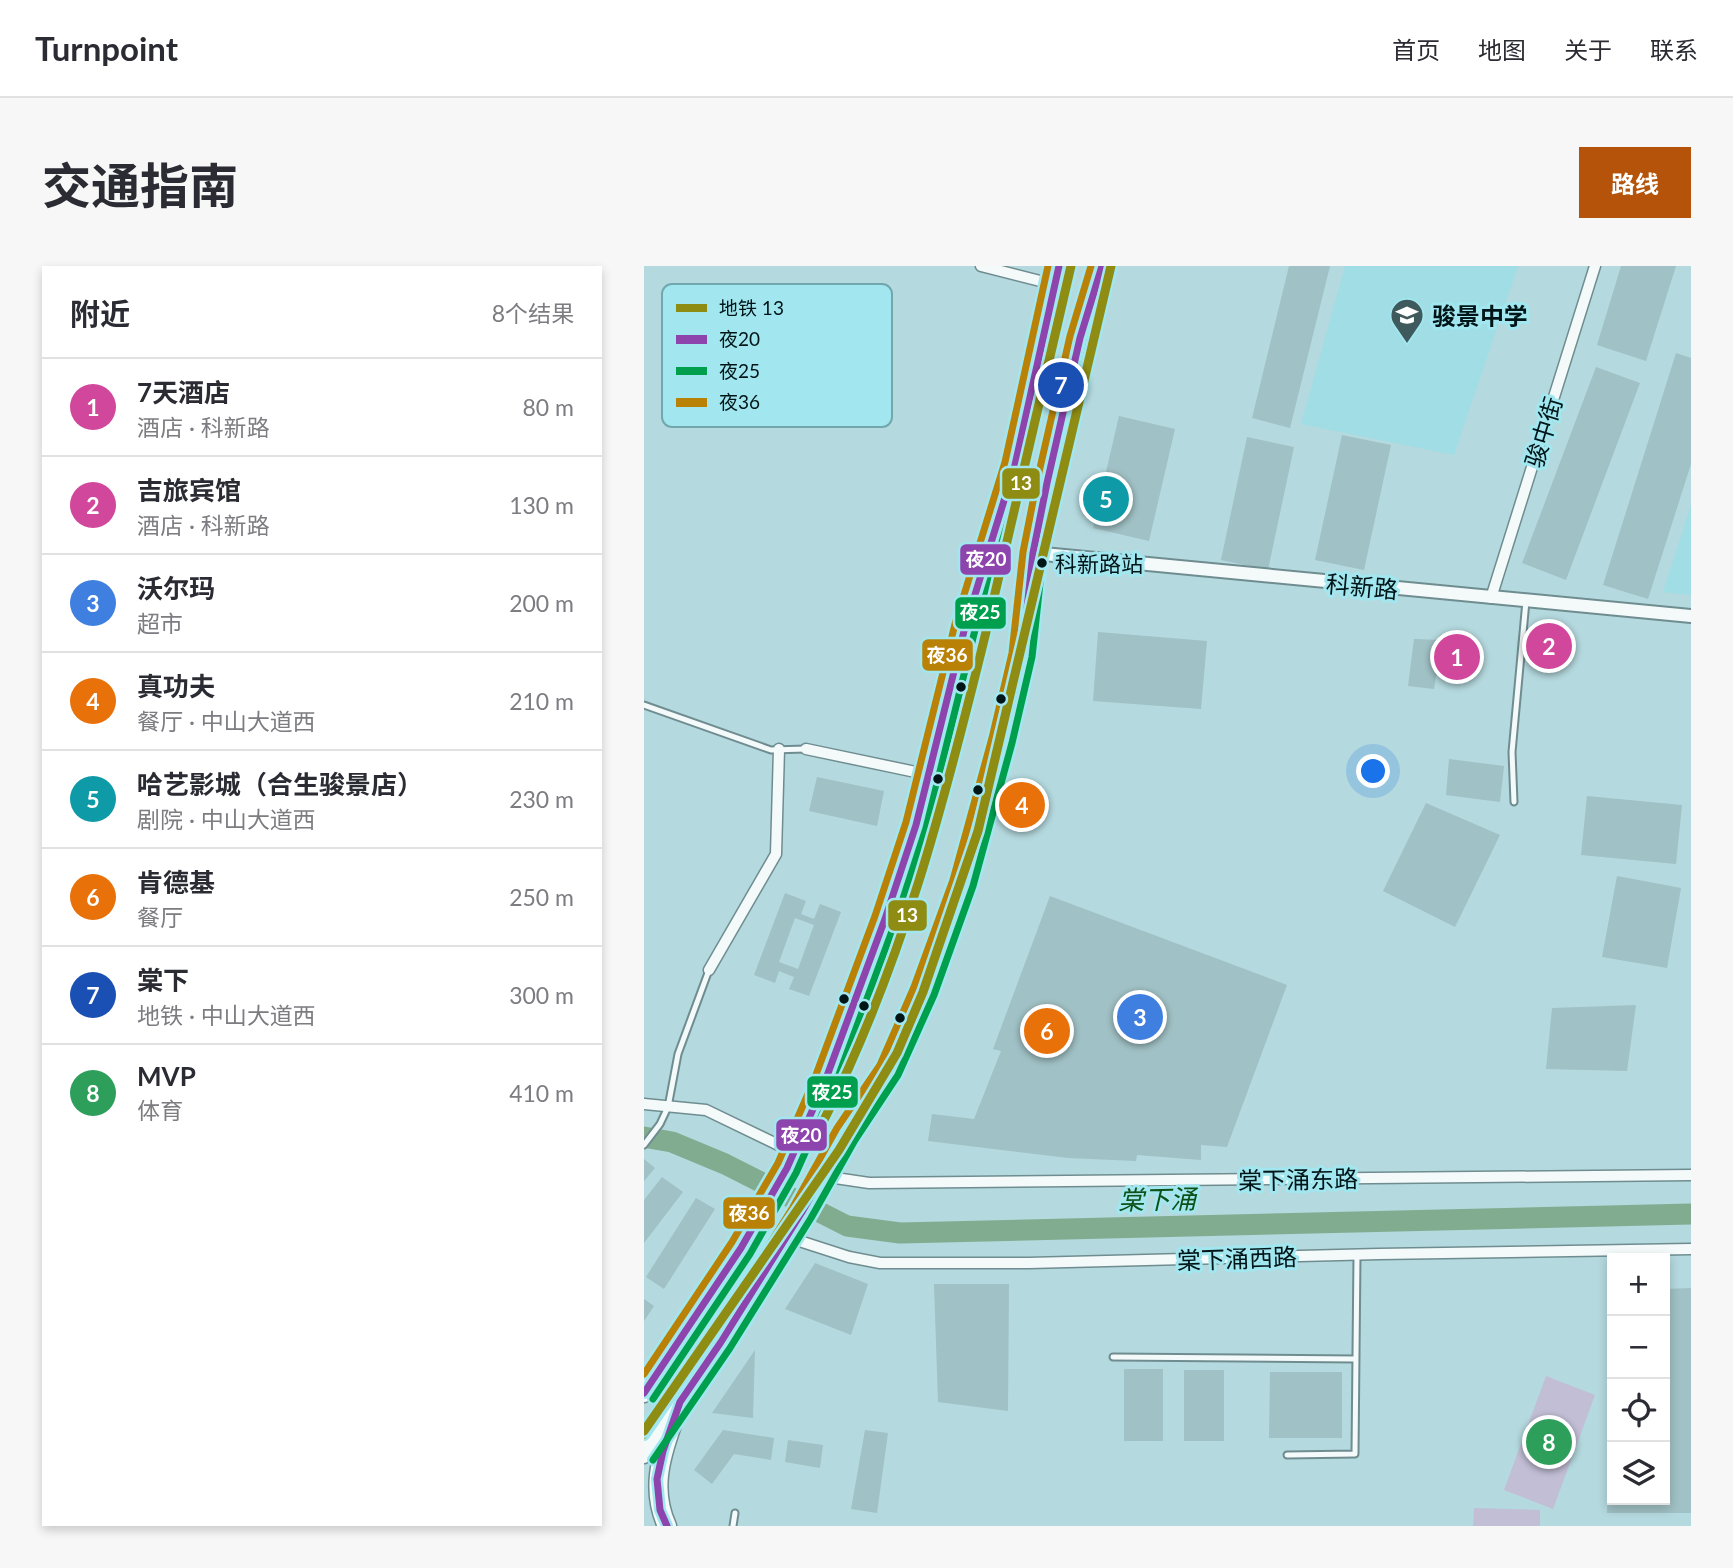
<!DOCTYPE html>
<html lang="zh">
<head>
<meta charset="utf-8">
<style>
  :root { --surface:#fff; --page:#f7f7f7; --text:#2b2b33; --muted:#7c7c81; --line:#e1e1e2; --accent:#b45309 }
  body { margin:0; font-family:Lato,"Noto Sans SC",sans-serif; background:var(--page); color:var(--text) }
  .controls { position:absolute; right:21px; bottom:21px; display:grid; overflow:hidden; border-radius:0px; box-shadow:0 4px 10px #0003 }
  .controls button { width:63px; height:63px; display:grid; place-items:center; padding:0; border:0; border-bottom:2px solid var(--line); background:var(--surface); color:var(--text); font:35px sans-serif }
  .you { position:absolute; left:730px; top:506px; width:24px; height:24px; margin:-18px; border:5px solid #fff; border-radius:50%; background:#1a73e8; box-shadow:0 0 0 10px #1a73e833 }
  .badge { display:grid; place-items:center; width:46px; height:46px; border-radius:50%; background:var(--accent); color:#fff; font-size:23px; font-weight:700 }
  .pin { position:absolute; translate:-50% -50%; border:4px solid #fff; box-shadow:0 2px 7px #0006 }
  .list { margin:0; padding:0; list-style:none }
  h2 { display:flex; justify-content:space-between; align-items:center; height:91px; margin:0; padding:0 28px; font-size:30px }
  h2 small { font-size:23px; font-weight:400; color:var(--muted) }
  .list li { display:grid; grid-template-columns:46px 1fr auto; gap:21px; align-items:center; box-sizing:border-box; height:98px; padding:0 28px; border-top:2px solid var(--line) }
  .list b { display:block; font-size:26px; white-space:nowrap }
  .list p { margin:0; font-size:23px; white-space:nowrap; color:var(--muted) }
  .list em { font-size:23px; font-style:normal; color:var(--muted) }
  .icon { flex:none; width:38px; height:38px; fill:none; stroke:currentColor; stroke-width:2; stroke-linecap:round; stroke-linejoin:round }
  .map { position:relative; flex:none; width:1047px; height:1260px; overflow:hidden; border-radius:0px }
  header { display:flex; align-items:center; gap:42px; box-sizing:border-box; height:98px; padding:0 35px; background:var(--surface); border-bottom:2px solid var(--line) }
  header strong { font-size:33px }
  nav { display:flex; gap:38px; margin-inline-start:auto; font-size:24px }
  .intro { display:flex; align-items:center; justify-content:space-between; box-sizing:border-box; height:168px; padding:0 42px }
  h1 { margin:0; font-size:49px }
  .button { padding:18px 32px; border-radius:0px; background:var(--accent); color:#fff; font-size:24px; font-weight:700 }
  main { display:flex; gap:42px; padding:0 42px }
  aside { flex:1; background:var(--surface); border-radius:0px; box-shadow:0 4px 10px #0003 }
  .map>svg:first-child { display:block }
  .built { fill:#a1dde5 }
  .green { fill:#c2bed6 }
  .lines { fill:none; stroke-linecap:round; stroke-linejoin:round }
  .river { stroke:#82ac8f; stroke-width:21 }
  .building { fill:#a0c1c5; fill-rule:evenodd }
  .service-casing { stroke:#6f8d90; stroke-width:9 }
  .minor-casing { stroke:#6f8d90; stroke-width:13 }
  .tertiary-casing { stroke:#6f8d90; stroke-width:16 }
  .trunk-casing { stroke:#6f8d90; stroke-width:21 }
  .service { stroke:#f4f9fa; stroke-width:5 }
  .minor { stroke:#f4f9fa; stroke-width:10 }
  .tertiary { stroke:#f4f9fa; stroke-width:12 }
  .trunk { stroke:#f4f9fa; stroke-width:18 }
  .bus-1-casing { stroke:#a2e7ef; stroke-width:12 }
  .bus-2-casing { stroke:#a2e7ef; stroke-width:12 }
  .bus-3-casing { stroke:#a2e7ef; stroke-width:12 }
  .bus-1 { stroke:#8e44ad; stroke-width:7 }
  .bus-2 { stroke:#009f4e; stroke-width:7 }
  .bus-3 { stroke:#b98206; stroke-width:7 }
  .metro-1-casing { stroke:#a2e7ef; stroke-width:14 }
  .metro-1 { stroke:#8e8c13; stroke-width:9 }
  .bus-dot { fill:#001518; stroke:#a2e7ef; stroke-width:2.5 }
  .labels { text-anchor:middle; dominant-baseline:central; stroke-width:6; stroke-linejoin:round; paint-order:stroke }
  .bus-label { font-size:22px; fill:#001518; stroke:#a2e7ef; text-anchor:start }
  .poi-label { font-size:24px; font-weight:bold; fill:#001518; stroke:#a2e7ef; text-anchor:start }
  .street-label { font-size:24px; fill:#001518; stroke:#a2e7ef }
  .water-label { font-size:26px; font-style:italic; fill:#0d5118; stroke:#a2e7ef }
  .key { fill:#a2e7ef; stroke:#71a8ae; stroke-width:2 }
  .key-label { font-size:19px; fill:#001518 }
  .line-badge { stroke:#a2e7ef; stroke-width:2.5 }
  .badge-label { font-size:19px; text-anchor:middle; font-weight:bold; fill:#fff }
</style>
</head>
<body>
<header>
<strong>Turnpoint</strong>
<nav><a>首页</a><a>地图</a><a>关于</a><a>联系</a></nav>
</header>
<div class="intro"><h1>交通指南</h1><a class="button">路线</a></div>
<main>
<aside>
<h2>附近<small>8个结果</small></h2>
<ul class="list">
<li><span class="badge" style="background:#d1479c">1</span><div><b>7天酒店</b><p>酒店 · 科新路</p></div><em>80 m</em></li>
<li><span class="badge" style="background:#d1479c">2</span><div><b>吉旅宾馆</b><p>酒店 · 科新路</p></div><em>130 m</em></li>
<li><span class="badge" style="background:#3f7fe0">3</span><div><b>沃尔玛</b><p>超市</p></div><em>200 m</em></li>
<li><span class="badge" style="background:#e8710a">4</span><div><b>真功夫</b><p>餐厅 · 中山大道西</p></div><em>210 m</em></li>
<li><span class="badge" style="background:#0f9aa8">5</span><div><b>哈艺影城（合生骏景店）</b><p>剧院 · 中山大道西</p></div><em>230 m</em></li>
<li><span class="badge" style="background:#e8710a">6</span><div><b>肯德基</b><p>餐厅</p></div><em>250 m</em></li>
<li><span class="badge" style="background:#1a4fb4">7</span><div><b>棠下</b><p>地铁 · 中山大道西</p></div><em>300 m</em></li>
<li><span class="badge" style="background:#2e9e5b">8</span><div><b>MVP</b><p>体育</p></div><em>410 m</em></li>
</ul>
</aside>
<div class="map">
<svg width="1047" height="1260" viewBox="0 0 1047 1260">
  <rect width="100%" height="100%" fill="#b4d9de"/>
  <path class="built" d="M701 0H874L810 189 657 158Z
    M1047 239V329L1019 326Z"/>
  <path class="green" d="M902 1110 951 1129 909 1243 860 1224Z
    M830 1242 896 1244V1260H829Z"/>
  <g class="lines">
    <path class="river" d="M0 871 28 876 81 898 203 960 256 967 1047 948"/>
  </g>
  <path class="building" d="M645 0H686L646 162 608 152Z
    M977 0H1032L1002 95 953 79Z
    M1032 87 1047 92V198L1004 333 959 319Z
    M952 101 996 117 922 314 878 297Z
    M475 150 531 163 505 275 449 262Z
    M698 169 747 179 720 304 671 294Z
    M603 171 650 181 624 304 577 294Z
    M454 366 563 375 557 443 449 435Z
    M770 373 798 374 790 423 764 420Z
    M805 493 860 500 856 536 802 529Z
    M173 511 240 525 233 560 165 545Z
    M943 530 1038 539 1032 598 937 589Z
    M782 537 856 569 811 661 739 625Z
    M973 610 1037 622 1023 702 958 691Z
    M141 627 162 635 157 648 170 653 176 638 197 646 165 730 145 723 150 711 135 705 131 717 110 709ZM151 652 170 659 154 703 135 696Z
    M406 630 643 719 583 881 557 879V894L493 889 492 895 424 892 284 875 288 848 330 853 357 785 349 783Z
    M992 739 983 805 902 803 908 742Z
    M0 893 11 902 0 915Z
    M18 911 39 926 0 977V934Z
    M52 932 71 943 20 1023 2 1011Z
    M171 997 224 1018 207 1069 141 1043Z
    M290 1018H365L364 1145 294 1136Z
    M1047 1022V1247H963L964 1186 968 1174V1234H1021V1027L1022 1023Z
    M0 1033 10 1040 0 1055Z
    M111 1084 109 1152 68 1147Z
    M480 1103H519V1175H480Z
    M540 1104H580V1175H540Z
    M626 1106H698V1172H625Z
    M79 1164 130 1172 127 1194 90 1188 68 1218 50 1204Z
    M221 1164 244 1167 233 1247 207 1243Z
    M144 1174 179 1179 176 1202 141 1196Z"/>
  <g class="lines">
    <defs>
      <path id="service" d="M0 439 127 484 162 483
        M870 536 868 486 882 335
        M0 879 16 858 24 841 34 788 65 704
        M469 1091 712 1093
        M643 1189 711 1188 713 989
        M89 1260 91 1247"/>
      <path id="minor" d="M337 0 412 19
        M847 332 951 0
        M162 483 286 509
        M65 704 132 588 135 483
        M0 838 62 844 151 887
        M178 910 225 917 1047 909
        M143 971 205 991 236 997H385L735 988 1047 983"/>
      <path id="tertiary" d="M389 287 1047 350"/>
      <path id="trunk" d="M0 1127 97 982 143 902 180 818 241 653 272 559 321 361 371 199 408 39 415 0
        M0 1188 77 1076 158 946 202 868 245 804 280 725 319 617 358 475 378 389 389 287 403 217 436 72 458 0
        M23 1260C7 1225 16 1193 28 1159"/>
    </defs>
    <use href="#service" class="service-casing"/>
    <use href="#minor" class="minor-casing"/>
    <use href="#tertiary" class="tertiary-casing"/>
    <use href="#trunk" class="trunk-casing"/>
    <use href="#service" class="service"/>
    <use href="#minor" class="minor"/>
    <use href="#tertiary" class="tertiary"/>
    <use href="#trunk" class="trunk"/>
    <defs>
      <path id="bus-1" d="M0 1127 97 982 143 902 180 818 241 653 272 559 321 361 371 199 415 0
        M23 1260 16 1244 13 1213 19 1185 36 1136 77 1076 158 946 202 868 245 804 269 753 301 668 332 575 369 430 378 389 389 287 403 217 436 72 458 0"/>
      <path id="bus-2" d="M9 1133 106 988 152 907 190 822 251 657 282 562 331 364 381 201 425 2
        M9 1194 86 1082 167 952 211 874 254 809 290 729 329 620 368 477 388 391 399 289 413 219 446 75 468 3"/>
      <path id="bus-3" d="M0 1108 88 976 134 897 170 814 231 650 262 556 311 358 361 196 404 0
        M0 1169 68 1070 149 941 193 862 236 799 270 721 309 614 348 472 368 387 379 286 393 215 426 70 447 0"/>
    </defs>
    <use href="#bus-1" class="bus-1-casing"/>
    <use href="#bus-2" class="bus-2-casing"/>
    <use href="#bus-3" class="bus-3-casing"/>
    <use href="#bus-1" class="bus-1"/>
    <use href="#bus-2" class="bus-2"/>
    <use href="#bus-3" class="bus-3"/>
    <defs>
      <path id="metro-1" d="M179 856C259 697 300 537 342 366 371 244 399 122 427 0
        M0 1165 195 884 253 787 279 726 334 565 467 0"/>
    </defs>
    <use href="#metro-1" class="metro-1-casing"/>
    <use href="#metro-1" class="metro-1"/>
  </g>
  <defs>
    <symbol id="school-pin" viewBox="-11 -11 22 30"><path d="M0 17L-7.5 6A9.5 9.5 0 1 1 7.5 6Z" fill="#3f5a5d" stroke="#a2e7ef"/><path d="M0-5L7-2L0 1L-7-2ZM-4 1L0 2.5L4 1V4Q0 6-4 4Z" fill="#fff"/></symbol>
  </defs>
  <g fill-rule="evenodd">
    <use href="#school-pin" x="744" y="30" width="38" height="52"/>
  </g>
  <g class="bus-dot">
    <circle cx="398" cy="297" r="6"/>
    <circle cx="317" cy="421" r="6"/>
    <circle cx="357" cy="433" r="6"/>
    <circle cx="294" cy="513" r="6"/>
    <circle cx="334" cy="524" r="6"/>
    <circle cx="200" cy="733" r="6"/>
    <circle cx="220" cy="740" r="6"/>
    <circle cx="256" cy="752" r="6"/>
  </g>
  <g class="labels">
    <g class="bus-label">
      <text x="411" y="297">科新路站</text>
    </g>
    <g class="poi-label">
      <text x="788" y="49">骏景中学</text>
    </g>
    <g class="street-label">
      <text transform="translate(899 166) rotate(-73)">骏中街</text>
      <text transform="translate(718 320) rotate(5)">科新路</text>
      <text transform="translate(654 913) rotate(-1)">棠下涌东路</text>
      <text transform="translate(593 992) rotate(-2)">棠下涌西路</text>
    </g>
    <g class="water-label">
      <text transform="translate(513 933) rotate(-1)">棠下涌</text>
    </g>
  </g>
  <rect x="18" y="18" width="230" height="143" rx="10" class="key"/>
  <rect x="32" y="38" width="31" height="8" fill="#8e8c13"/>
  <rect x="32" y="69" width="31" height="9" fill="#8e44ad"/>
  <rect x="32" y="101" width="31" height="8" fill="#009f4e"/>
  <rect x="32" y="132" width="31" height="9" fill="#b98206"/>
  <g class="key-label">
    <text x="75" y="49">地铁 13</text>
    <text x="75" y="80">夜20</text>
    <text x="75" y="112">夜25</text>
    <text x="75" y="143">夜36</text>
  </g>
  <g class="line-badge">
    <rect x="357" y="201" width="40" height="33" rx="7" fill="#8e8c13"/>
    <rect x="315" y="277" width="53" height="33" rx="7" fill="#8e44ad"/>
    <rect x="310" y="330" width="53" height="34" rx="7" fill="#009f4e"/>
    <rect x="277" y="372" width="53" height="34" rx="7" fill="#b98206"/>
    <rect x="243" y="633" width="41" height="33" rx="7" fill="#8e8c13"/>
    <rect x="162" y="809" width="53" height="34" rx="7" fill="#009f4e"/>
    <rect x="131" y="852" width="53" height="34" rx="7" fill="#8e44ad"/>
    <rect x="78" y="930" width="54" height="34" rx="7" fill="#b98206"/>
  </g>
  <g class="badge-label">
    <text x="377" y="224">13</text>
    <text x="342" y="300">夜20</text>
    <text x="336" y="353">夜25</text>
    <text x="303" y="396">夜36</text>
    <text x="263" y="656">13</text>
    <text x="188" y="833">夜25</text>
    <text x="157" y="876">夜20</text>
    <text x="105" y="954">夜36</text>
  </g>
</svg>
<div class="controls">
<button>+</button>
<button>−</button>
<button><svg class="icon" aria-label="locate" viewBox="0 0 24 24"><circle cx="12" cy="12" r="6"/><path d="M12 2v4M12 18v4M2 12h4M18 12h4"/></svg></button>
<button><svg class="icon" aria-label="layers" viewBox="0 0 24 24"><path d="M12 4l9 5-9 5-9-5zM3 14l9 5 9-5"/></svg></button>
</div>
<div class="you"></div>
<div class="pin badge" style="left:813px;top:391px;background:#d1479c">1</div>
<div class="pin badge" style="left:905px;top:380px;background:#d1479c">2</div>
<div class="pin badge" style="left:496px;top:751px;background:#3f7fe0">3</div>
<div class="pin badge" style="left:378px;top:539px;background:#e8710a">4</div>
<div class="pin badge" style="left:462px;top:233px;background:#0f9aa8">5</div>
<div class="pin badge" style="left:403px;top:765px;background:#e8710a">6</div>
<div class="pin badge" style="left:417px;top:119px;background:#1a4fb4">7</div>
<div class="pin badge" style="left:905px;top:1176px;background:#2e9e5b">8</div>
</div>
</main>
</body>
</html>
